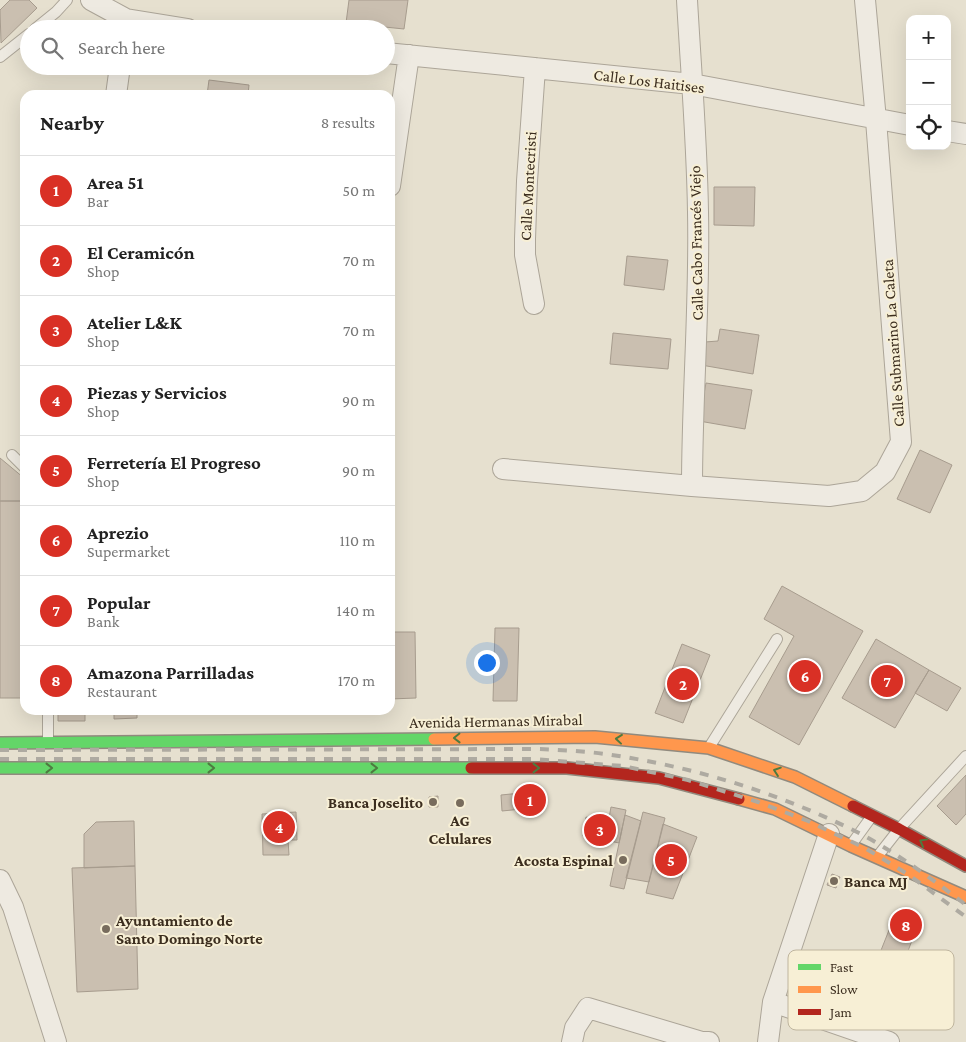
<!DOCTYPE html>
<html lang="en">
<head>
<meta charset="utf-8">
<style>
  :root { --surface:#fff; --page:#f2f2f2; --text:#222; --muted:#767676; --line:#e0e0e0; --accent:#d93025 }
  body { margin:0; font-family:"Crimson Pro",serif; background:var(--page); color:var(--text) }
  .controls { position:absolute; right:15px; top:15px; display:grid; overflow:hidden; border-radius:10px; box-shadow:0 5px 20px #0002 }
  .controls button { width:45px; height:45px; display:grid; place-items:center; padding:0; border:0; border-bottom:1px solid var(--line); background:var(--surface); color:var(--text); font:25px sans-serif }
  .you { position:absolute; left:486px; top:662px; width:18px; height:18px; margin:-12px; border:4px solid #fff; border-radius:50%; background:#1a73e8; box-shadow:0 0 0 8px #1a73e833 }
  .badge { display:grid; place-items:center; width:32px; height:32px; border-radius:50%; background:var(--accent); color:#fff; font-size:16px; font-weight:700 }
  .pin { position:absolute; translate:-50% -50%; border:2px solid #fff; box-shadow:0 1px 5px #0006 }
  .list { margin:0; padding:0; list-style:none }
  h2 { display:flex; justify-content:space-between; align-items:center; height:65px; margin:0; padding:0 20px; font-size:21px }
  h2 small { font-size:16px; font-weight:400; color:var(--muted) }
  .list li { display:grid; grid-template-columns:32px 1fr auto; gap:15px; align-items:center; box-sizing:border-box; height:70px; padding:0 20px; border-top:1px solid var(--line) }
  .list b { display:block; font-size:19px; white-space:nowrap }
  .list p { margin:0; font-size:16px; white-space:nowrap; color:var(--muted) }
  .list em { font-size:16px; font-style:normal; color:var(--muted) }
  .icon { flex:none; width:28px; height:28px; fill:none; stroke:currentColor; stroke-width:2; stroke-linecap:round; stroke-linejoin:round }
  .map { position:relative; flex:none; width:966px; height:1042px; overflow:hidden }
  .search { position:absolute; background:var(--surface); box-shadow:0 5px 20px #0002; left:20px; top:20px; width:375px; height:55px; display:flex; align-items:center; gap:12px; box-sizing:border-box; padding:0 18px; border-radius:28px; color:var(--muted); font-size:19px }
  .panel { position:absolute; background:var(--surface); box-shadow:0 5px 20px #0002; left:20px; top:90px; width:375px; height:625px; border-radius:15px }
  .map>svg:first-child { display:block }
  .building { fill:#cabfb0; stroke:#a79c8e }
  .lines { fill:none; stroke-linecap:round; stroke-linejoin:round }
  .lane-casing { stroke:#aca598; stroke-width:12 }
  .street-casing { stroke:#aca598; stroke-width:22 }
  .fast-casing { stroke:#918a7e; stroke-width:14 }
  .slow-casing { stroke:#918a7e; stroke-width:14 }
  .jam-casing { stroke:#918a7e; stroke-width:14 }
  .lane { stroke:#eeeae1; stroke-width:10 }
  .street { stroke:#eeeae1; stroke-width:20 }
  .fast { stroke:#63d668; stroke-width:11 }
  .slow { stroke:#ff974d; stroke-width:11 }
  .jam { stroke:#b3261e; stroke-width:11 }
  .rail { stroke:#aeaaa1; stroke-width:4; stroke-dasharray:9 9; stroke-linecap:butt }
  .oneway { stroke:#4e7a40 }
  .poi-dot { fill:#786c5d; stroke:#f7efd5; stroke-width:2 }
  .labels { text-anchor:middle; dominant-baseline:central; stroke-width:4; stroke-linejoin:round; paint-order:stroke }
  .street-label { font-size:16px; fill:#3c2e1f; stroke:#f7efd5 }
  .poi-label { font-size:16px; font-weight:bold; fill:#3c2e1f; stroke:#f7efd5; text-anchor:end }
  .key { fill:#f7efd5; stroke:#bfb59e; stroke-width:1 }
  .key-label { font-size:14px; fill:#3c2e1f }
</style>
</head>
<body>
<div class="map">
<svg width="966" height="1042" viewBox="0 0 966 1042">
  <rect width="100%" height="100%" fill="#e6e0cf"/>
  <path class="building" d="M10 0H29L37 8 1 43 0 10Z
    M349 0H408L404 29 346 23Z
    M209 80 249 85 248 95H207Z
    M714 187H755L754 226 714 225Z
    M627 256 668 260 664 290 624 285Z
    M720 329 759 335 753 374 701 365 705 342 718 341Z
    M613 333 671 339 668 369 610 364Z
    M706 383 752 390 745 429 699 421Z
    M920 450 952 465 930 513 897 499Z
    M0 458 24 478V501H0Z
    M0 501H24V698H0Z
    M782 586 863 631 799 745 749 717 794 636 764 619Z
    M495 628H519L517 701H493Z
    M390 632H415L416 698 390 699Z
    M876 639 929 670 895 728 842 698Z
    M682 644 710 655 683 723 655 713Z
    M929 670 961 688 947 711 915 693Z
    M58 710H85V721H58Z
    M114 710H137V718L114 719Z
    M966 775V814L956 825 937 806Z
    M537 791 539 807 522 809 521 793Z
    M521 793 522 809 502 811 501 795Z
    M438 796V807H429V797Z
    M611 807 626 810 619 843 605 840Z
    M296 812 297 840H288L289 855H263L262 814Z
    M643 812 665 818 649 882 626 878Z
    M625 815 641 821 624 889 610 886Z
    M586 817 596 819 592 837 583 836Z
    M596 819 608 822 605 840 592 837Z
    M134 821 135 866 84 868V834L96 822Z
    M663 824 697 837 673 899 646 893Z
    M135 866 138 989 77 992 72 868Z
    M832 874 840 877 836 888 827 885Z
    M897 910 920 919 896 983 872 973Z"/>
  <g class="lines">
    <defs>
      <path id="lane" d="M35 29 56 12 67 0
        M0 57 29 34
        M12 455 25 468
        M48 710V741
        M710 746 777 639
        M851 845 872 816
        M877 857 899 829 966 756"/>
      <path id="street" d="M91 0 126 19 188 29
        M687 0C691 71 697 142 698 212 700 304 692 395 692 486
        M386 53 692 84 910 125
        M116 95 120 66
        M947 131 966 134
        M390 186 409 55
        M534 304 525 255V239L527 181 535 68
        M503 469 692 486 829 496 862 491 885 472 901 442 876 120 865 0
        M0 880 13 907 56 1042
        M773 1002 889 1042
        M572 1042 575 1028 588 1008 702 1042H709
        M768 1042 773 1002 829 834"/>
      <path id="fast" d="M0 743 434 739
        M0 768H471"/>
      <path id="slow" d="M434 739 595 737 709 748 795 777 853 806
        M739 799 775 809 851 846 966 897"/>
      <path id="jam" d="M471 768H567L659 778 739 799
        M853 806 899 829 966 866"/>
    </defs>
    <use href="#lane" class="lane-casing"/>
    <use href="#street" class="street-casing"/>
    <use href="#fast" class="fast-casing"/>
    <use href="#slow" class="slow-casing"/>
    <use href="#jam" class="jam-casing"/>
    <use href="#lane" class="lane"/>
    <use href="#street" class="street"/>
    <use href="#fast" class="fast"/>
    <use href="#slow" class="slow"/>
    <use href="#jam" class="jam"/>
    <path class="rail" d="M0 750 540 749C561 750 583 751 605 754 691 766 776 792 855 831 894 851 931 878 966 905
      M0 759H532L623 766 688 780 758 802 808 821 865 848 909 875 966 917"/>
  </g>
  <defs><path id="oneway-chevron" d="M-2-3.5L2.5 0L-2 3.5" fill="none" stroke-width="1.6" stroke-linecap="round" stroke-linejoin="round" transform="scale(1.25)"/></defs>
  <g class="oneway">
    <use href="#oneway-chevron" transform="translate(457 738) rotate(179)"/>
    <use href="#oneway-chevron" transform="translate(619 739) rotate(-174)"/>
    <use href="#oneway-chevron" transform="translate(49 768)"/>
    <use href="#oneway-chevron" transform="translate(211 768)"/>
    <use href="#oneway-chevron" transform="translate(374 768)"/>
    <use href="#oneway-chevron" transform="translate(536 768)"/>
    <use href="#oneway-chevron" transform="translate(777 771) rotate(-161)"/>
    <use href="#oneway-chevron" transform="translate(923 842) rotate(-151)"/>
  </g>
  <g class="poi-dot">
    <circle cx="433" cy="802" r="5"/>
    <circle cx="460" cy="803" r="5"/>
    <circle cx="623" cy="860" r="5"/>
    <circle cx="834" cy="881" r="5"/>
    <circle cx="106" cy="929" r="5"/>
  </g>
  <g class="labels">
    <g class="street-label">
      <text transform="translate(649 81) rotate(7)">Calle Los Haitises</text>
      <text transform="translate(528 186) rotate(-87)">Calle Montecristi</text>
      <text transform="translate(696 243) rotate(-91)">Calle Cabo Francés Viejo</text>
      <text transform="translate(893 343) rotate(-94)">Calle Submarino La Caleta</text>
      <text transform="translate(496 721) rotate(-1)">Avenida Hermanas Mirabal</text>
    </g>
    <g class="poi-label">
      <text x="423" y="802">Banca Joselito</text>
      <text x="460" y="820" text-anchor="middle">AG<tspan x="460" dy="18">Celulares</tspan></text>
      <text x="613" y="860">Acosta Espinal</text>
      <text x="844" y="881" text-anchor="start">Banca MJ</text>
      <text x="116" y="920" text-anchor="start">Ayuntamiento de<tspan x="116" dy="18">Santo Domingo Norte</tspan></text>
    </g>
  </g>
  <rect x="788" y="950" width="166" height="80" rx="8" class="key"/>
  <rect x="798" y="964" width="23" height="6" fill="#63d668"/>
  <rect x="798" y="986" width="23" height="7" fill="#ff974d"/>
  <rect x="798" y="1009" width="23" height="6" fill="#b3261e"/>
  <g class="key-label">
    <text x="830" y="972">Fast</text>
    <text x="830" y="994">Slow</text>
    <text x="830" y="1017">Jam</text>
  </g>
</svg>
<div class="controls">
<button>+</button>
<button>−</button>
<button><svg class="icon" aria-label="locate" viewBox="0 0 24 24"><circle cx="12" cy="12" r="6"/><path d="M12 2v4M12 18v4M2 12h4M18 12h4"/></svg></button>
</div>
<div class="you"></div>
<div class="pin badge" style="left:530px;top:800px">1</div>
<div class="pin badge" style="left:683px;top:684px">2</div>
<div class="pin badge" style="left:600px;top:830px">3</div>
<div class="pin badge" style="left:279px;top:827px">4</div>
<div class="pin badge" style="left:671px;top:860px">5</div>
<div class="pin badge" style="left:805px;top:676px">6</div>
<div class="pin badge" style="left:887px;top:681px">7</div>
<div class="pin badge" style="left:906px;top:925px">8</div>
<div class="search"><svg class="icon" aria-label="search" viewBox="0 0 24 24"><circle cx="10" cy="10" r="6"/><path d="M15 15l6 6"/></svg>Search here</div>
<section class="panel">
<h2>Nearby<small>8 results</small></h2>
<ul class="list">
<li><span class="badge">1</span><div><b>Area 51</b><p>Bar</p></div><em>50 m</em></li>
<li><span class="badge">2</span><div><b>El Ceramicón</b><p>Shop</p></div><em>70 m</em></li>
<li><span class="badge">3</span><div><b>Atelier L&amp;K</b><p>Shop</p></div><em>70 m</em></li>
<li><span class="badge">4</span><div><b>Piezas y Servicios</b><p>Shop</p></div><em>90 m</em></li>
<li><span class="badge">5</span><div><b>Ferretería El Progreso</b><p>Shop</p></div><em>90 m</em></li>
<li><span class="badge">6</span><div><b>Aprezio</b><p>Supermarket</p></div><em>110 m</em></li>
<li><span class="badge">7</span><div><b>Popular</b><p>Bank</p></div><em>140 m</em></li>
<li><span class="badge">8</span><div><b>Amazona Parrilladas</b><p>Restaurant</p></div><em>170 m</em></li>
</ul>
</section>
</div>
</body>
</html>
